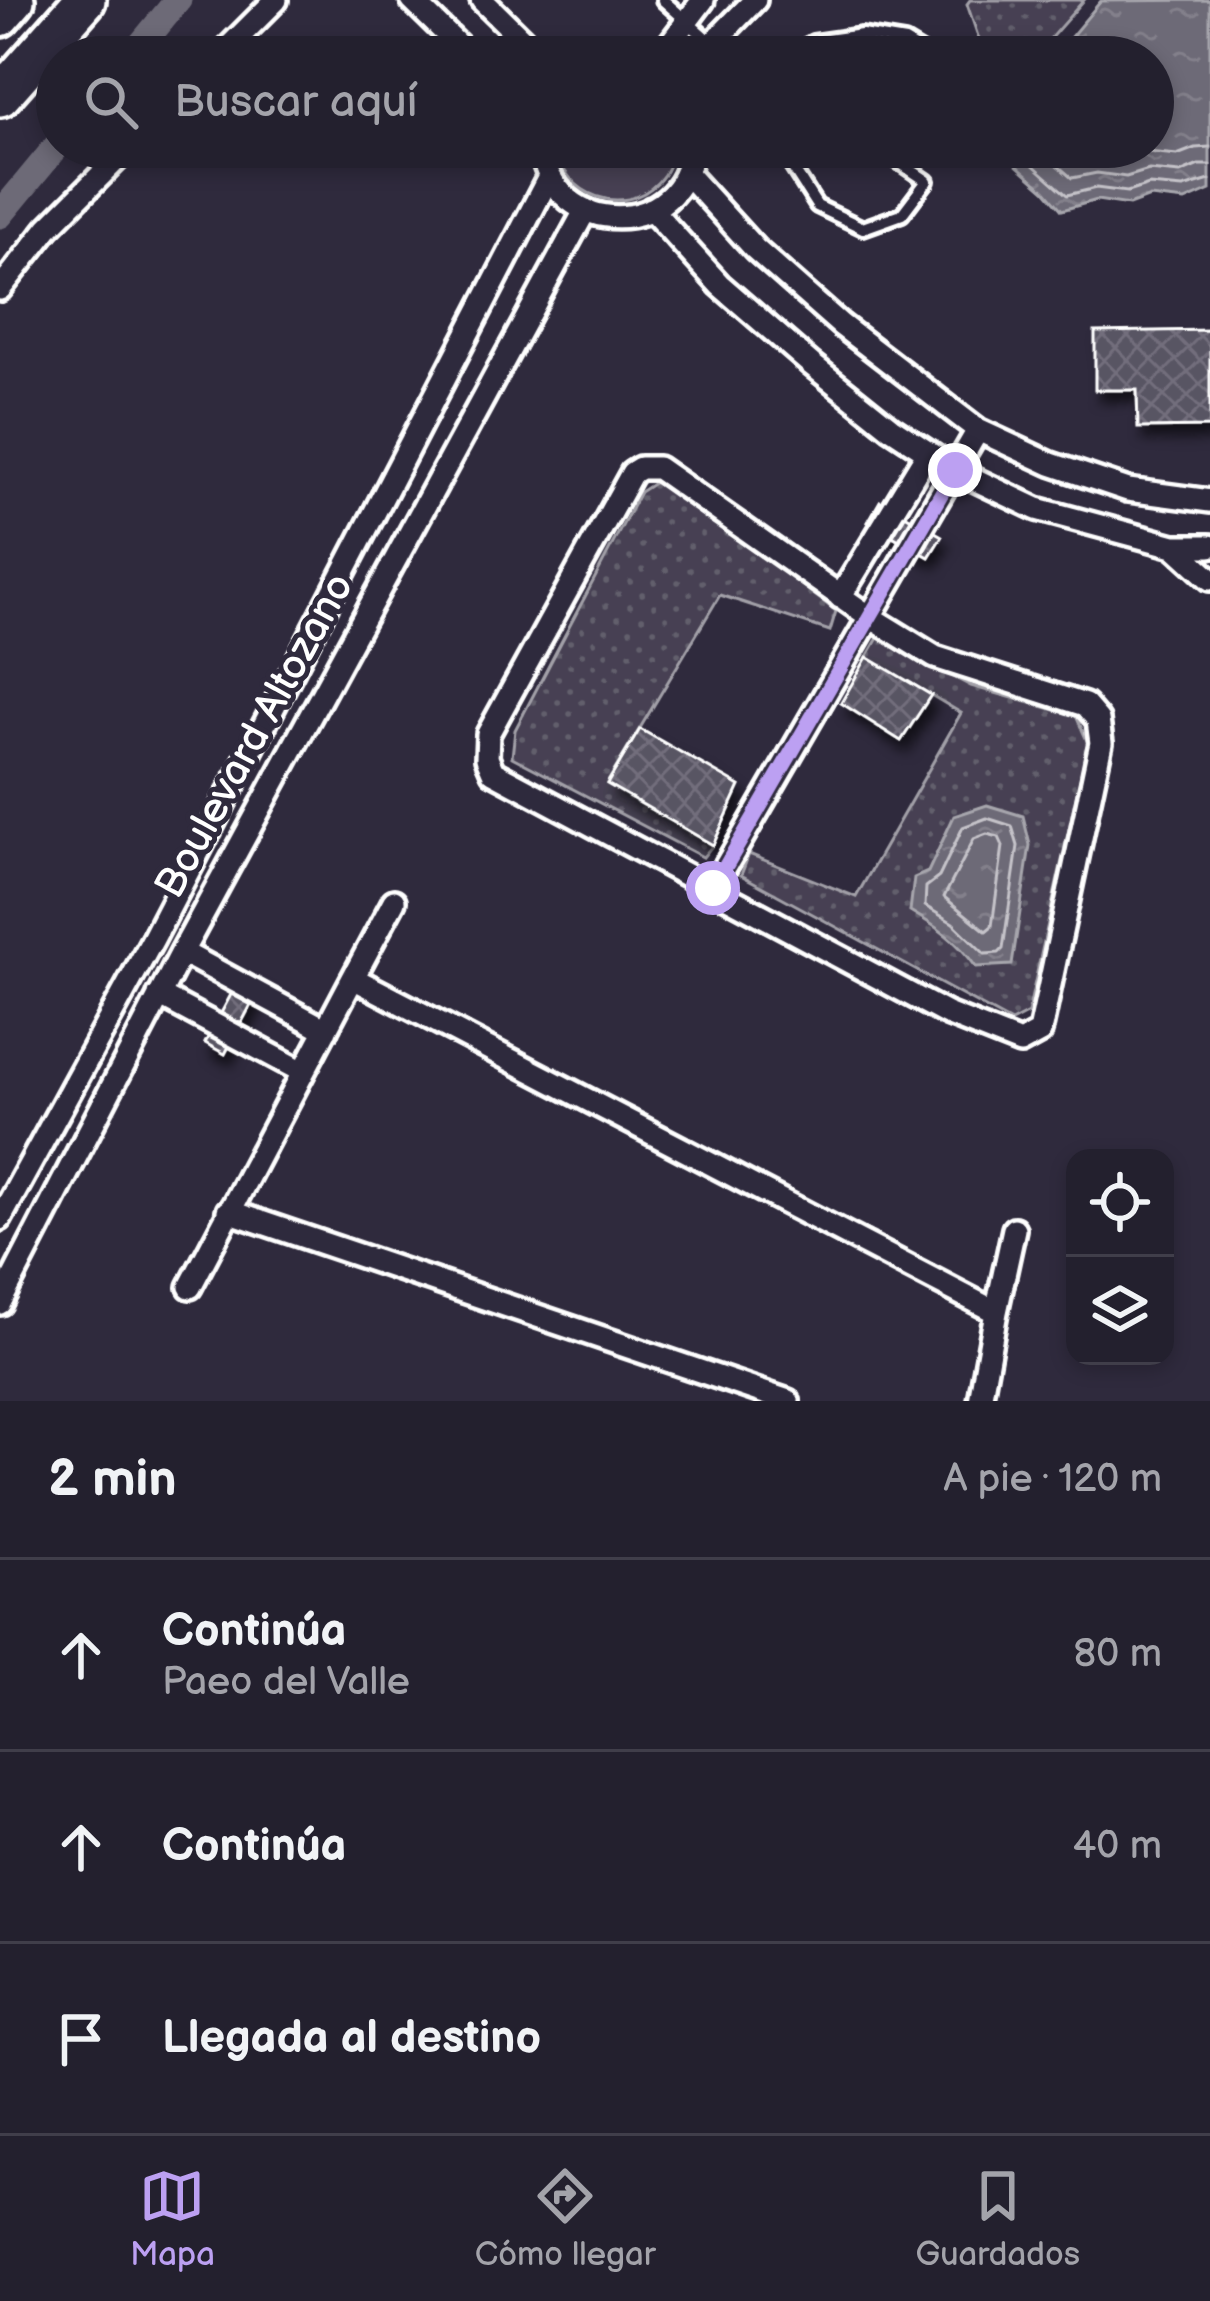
<!DOCTYPE html>
<html lang="es">
<head>
<meta charset="utf-8">
<style>
  :root { --surface:#23202e; --page:#2f2d3a; --text:#f1f3f6; --muted:#a3a3aa; --line:#403e4a; --accent:#bca0f2 }
  body { margin:0; font-family:"Balsamiq Sans",sans-serif; background:var(--page); color:var(--text) }
  .controls { position:absolute; right:36px; bottom:36px; display:grid; overflow:hidden; border-radius:24px; box-shadow:0 6px 18px #0003 }
  .controls button { width:108px; height:108px; display:grid; place-items:center; padding:0; border:0; border-bottom:3px solid var(--line); background:var(--surface); color:var(--text); font:60px sans-serif }
  .stop { position:absolute; width:36px; height:36px; margin:-27px; border:9px solid #bca0f2; border-radius:50%; background:#fff }
  .stop.end { background:#bca0f2; border-color:#fff; box-shadow:0 3px 12px #0008 }
  .list { margin:0; padding:0; list-style:none }
  h2 { display:flex; justify-content:space-between; align-items:center; height:156px; margin:0; padding:0 48px; font-size:51px }
  h2 small { font-size:39px; font-weight:400; color:var(--muted) }
  .list li { display:grid; grid-template-columns:78px 1fr auto; gap:36px; align-items:center; box-sizing:border-box; height:192px; padding:0 48px; border-top:3px solid var(--line) }
  .list b { display:block; font-size:45px; white-space:nowrap }
  .list p { margin:0; font-size:39px; white-space:nowrap; color:var(--muted) }
  .list em { font-size:39px; font-style:normal; color:var(--muted) }
  .icon { flex:none; width:66px; height:66px; fill:none; stroke:currentColor; stroke-width:2; stroke-linecap:round; stroke-linejoin:round }
  .map { position:relative; flex:none; width:1210px; height:1401px; overflow:hidden }
  .search { position:absolute; background:var(--surface); box-shadow:0 6px 18px #0003; left:36px; right:36px; top:36px; height:132px; display:flex; align-items:center; gap:30px; box-sizing:border-box; padding:0 42px; border-radius:66px; color:var(--muted); font-size:45px }
  .sheet { height:732px; background:var(--surface) }
  nav { display:flex; justify-content:space-around; align-items:center; box-sizing:border-box; height:168px; border-top:3px solid var(--line); background:var(--surface); font-size:33px; color:var(--muted) }
  nav a { display:grid; justify-items:center; gap:6px }
  nav .on { color:var(--accent) }
  .map>svg:first-child { display:block }
  .grass { fill:#464152; stroke:#a2a0a8; stroke-width:3 }
  .park { fill:url(#park-dots); stroke:#a2a0a8; stroke-width:3 }
  .water { fill:url(#water-ripples); stroke:#a7a6ad; stroke-width:3 }
  .lines { fill:none; stroke-linecap:round; stroke-linejoin:round }
  .shore { stroke:#c5c3c9; stroke-width:3 }
  .canal { stroke:#6d6a77; stroke-width:27 }
  .building { fill:url(#building-cross-hatch); stroke:#fff; stroke-width:3; filter:url(#shadow) }
  .lane-casing { stroke:#fff; stroke-width:20 }
  .street-casing { stroke:#fff; stroke-width:30 }
  .highway-casing { stroke:#fff; stroke-width:48 }
  .lane { stroke:#2f2a3d; stroke-width:10 }
  .street { stroke:#2f2a3d; stroke-width:21 }
  .highway { stroke:#2f2a3d; stroke-width:39 }
  .route { stroke:#bca0f2; stroke-width:15 }
  .labels { text-anchor:middle; dominant-baseline:central; stroke-width:10; stroke-linejoin:round; paint-order:stroke }
  .street-label { font-size:42px; fill:#fff; stroke:#2f2a3d }
</style>
</head>
<body>
<div class="map">
<svg width="1210" height="1401" viewBox="0 0 1210 1401">
  <defs>
    <pattern id="park-dots" width="8" height="8" patternUnits="userSpaceOnUse" patternTransform="scale(3)"><rect width="8" height="8" fill="#464152"/><path d="M2 2h.1M6 6h.1" fill="none" stroke="#625e6c" stroke-width="1.8" stroke-linecap="round"/></pattern>
    <pattern id="water-ripples" width="26" height="14" patternUnits="userSpaceOnUse" patternTransform="scale(3)"><rect width="26" height="14" fill="#6d6a77"/><path d="M2 4q2-2 4 0t4 0M15 11q2-2 4 0t4 0" fill="none" stroke="#83808b"/></pattern>
    <pattern id="building-cross-hatch" width="8" height="8" patternUnits="userSpaceOnUse" patternTransform="scale(3)"><rect width="8" height="8" fill="#595564"/><path d="M0 0l8 8M0 8l8-8" fill="none" stroke="#726e7b"/></pattern>
    <filter id="shadow"><feDropShadow dx="6" dy="11" stdDeviation="6" flood-color="#0009"/></filter>
  </defs>
  <rect width="100%" height="100%" fill="#2f2a3d"/>
  <filter id="ink" filterUnits="userSpaceOnUse"><feTurbulence type="fractalNoise" baseFrequency=".00833" numOctaves="2"/><feDisplacementMap in="SourceGraphic" scale="24" xChannelSelector="R" yChannelSelector="G"/><feConvolveMatrix kernelMatrix="1 2 1 2 8 2 1 2 1" color-interpolation-filters="sRGB"/></filter>
  <g filter="url(#ink)">
    <path class="grass" d="M556 147H675C671 160 668 172 658 182 623 219 563 195 556 147Z"/>
    <path class="park" d="M970 0H1084L1034 57H985L967 4Z
      M660 479 836 611 830 631 720 595 607 783 713 845 703 857 512 757 515 730 640 492Z
      M878 638 971 686 1076 716 1088 743 1028 1013 1011 1022 741 875 749 854 856 897 961 713 867 657Z"/>
    <path class="water" d="M1210 0V190L1185 201 1150 197 1129 205 1097 200 1062 210 1045 190 998 149 1153 147V57H1054L1101 1Z
      M987 805 1023 816 1030 845 1012 965 976 967C958 941 937 927 910 911L914 878 928 872 954 816Z"/>
    <g class="lines">
      <path class="shore" d="M1013 147 1067 195 1096 188 1127 192 1149 185 1183 188 1210 180
        M1036 147 1072 178 1097 173 1126 177 1149 170 1180 173 1199 165H1210
        M1064 147 1078 158 1097 155 1124 159 1148 152 1177 155 1195 148 1210 147
        M987 818 1012 826 1018 846 1003 949 999 953 985 954 953 923 925 906 926 887 939 877 963 827Z
        M987 834 999 837 1003 846 992 926 986 931 944 897 974 839Z"/>
      <path class="canal" d="M131 57 178 0
        M0 215 57 146"/>
    </g>
    <path class="building" d="M1210 330V427L1138 428 1137 390H1095V332Z
      M880 501 942 536 929 557 868 522Z
      M867 657 931 695 901 741 841 703Z
      M640 729 740 786 713 845 607 784Z
      M242 974 262 984 225 1054 205 1043Z"/>
    <g class="lines">
      <defs>
        <path id="lane" d="M663 0 727 57
          M786 57 813 42 862 35 905 42 930 57
          M787 147 789 162 817 206 863 228 902 214 927 181 877 147"/>
        <path id="street" d="M412 0 470 57
          M482 0 540 57
          M219 57 276 0
          M660 57 703 0
          M704 57 713 43 755 0
          M541 147C553 240 684 240 692 147
          M686 173 755 249 841 325 978 430 1051 464 1128 490 1210 501
          M651 209 720 285 811 364 891 428 955 470 1037 509 1174 546H1210
          M0 289 48 228 129 147
          M640 468H658L870 617 935 657 1085 705 1098 720 1101 743 1040 1032 1020 1043 947 1014 493 772 487 758 488 734 632 473Z
          M1174 546 1210 579
          M840 597 928 452
          M713 888 978 430
          M182 952 326 1030
          M353 978 394 901
          M159 995 303 1072
          M228 1211 788 1401
          M0 1219 153 939 549 177
          M190 1287 353 978 996 1312 980 1401
          M0 1303 182 952 585 211
          M996 1312 1014 1229"/>
        <path id="highway" d="M0 16 14 0
          M0 96 85 0"/>
      </defs>
      <use href="#lane" class="lane-casing"/>
      <use href="#street" class="street-casing"/>
      <use href="#highway" class="highway-casing"/>
      <use href="#lane" class="lane"/>
      <use href="#street" class="street"/>
      <use href="#highway" class="highway"/>
    </g>
  </g>
  <g class="lines" filter="url(#ink)">
    <path class="route" d="M713 888 955 470"/>
  </g>
  <g class="labels">
    <g class="street-label">
      <text transform="translate(255 736) rotate(-61)">Boulevard Altozano</text>
    </g>
  </g>
</svg>
<div class="controls">
<button><svg class="icon" aria-label="locate" viewBox="0 0 24 24"><circle cx="12" cy="12" r="6"/><path d="M12 2v4M12 18v4M2 12h4M18 12h4"/></svg></button>
<button><svg class="icon" aria-label="layers" viewBox="0 0 24 24"><path d="M12 4l9 5-9 5-9-5zM3 14l9 5 9-5"/></svg></button>
</div>
<div class="stop" style="left:713px;top:888px"></div>
<div class="stop end" style="left:955px;top:470px"></div>
<div class="search"><svg class="icon" aria-label="search" viewBox="0 0 24 24"><circle cx="10" cy="10" r="6"/><path d="M15 15l6 6"/></svg>Buscar aquí</div>
</div>
<section class="sheet">
<h2>2 min<small>A pie · 120 m</small></h2>
<ul class="list">
<li><svg class="icon" aria-label="ahead" viewBox="0 0 24 24"><path d="M12 20V5M6 11l6-6 6 6"/></svg><div><b>Continúa</b><p>Paeo del Valle</p></div><em>80 m</em></li>
<li><svg class="icon" aria-label="ahead" viewBox="0 0 24 24"><path d="M12 20V5M6 11l6-6 6 6"/></svg><div><b>Continúa</b></div><em>40 m</em></li>
<li><svg class="icon" aria-label="arrive" viewBox="0 0 24 24"><path d="M6 21V4h12l-3 4 3 4H6"/></svg><div><b>Llegada al destino</b></div></li>
</ul>
</section>
<nav>
<a class="on"><svg class="icon" aria-label="map" viewBox="0 0 24 24"><path d="M3 6l6-2 6 2 6-2v14l-6 2-6-2-6 2zM9 4v14M15 6v14"/></svg>Mapa</a>
<a><svg class="icon" aria-label="directions" viewBox="0 0 24 24"><path d="M12 3l9 9-9 9-9-9zM9 14v-3h6M13 9l2 2-2 2"/></svg>Cómo llegar</a>
<a><svg class="icon" aria-label="saved" viewBox="0 0 24 24"><path d="M7 4h10v16l-5-4-5 4z"/></svg>Guardados</a>
</nav>
</body>
</html>
